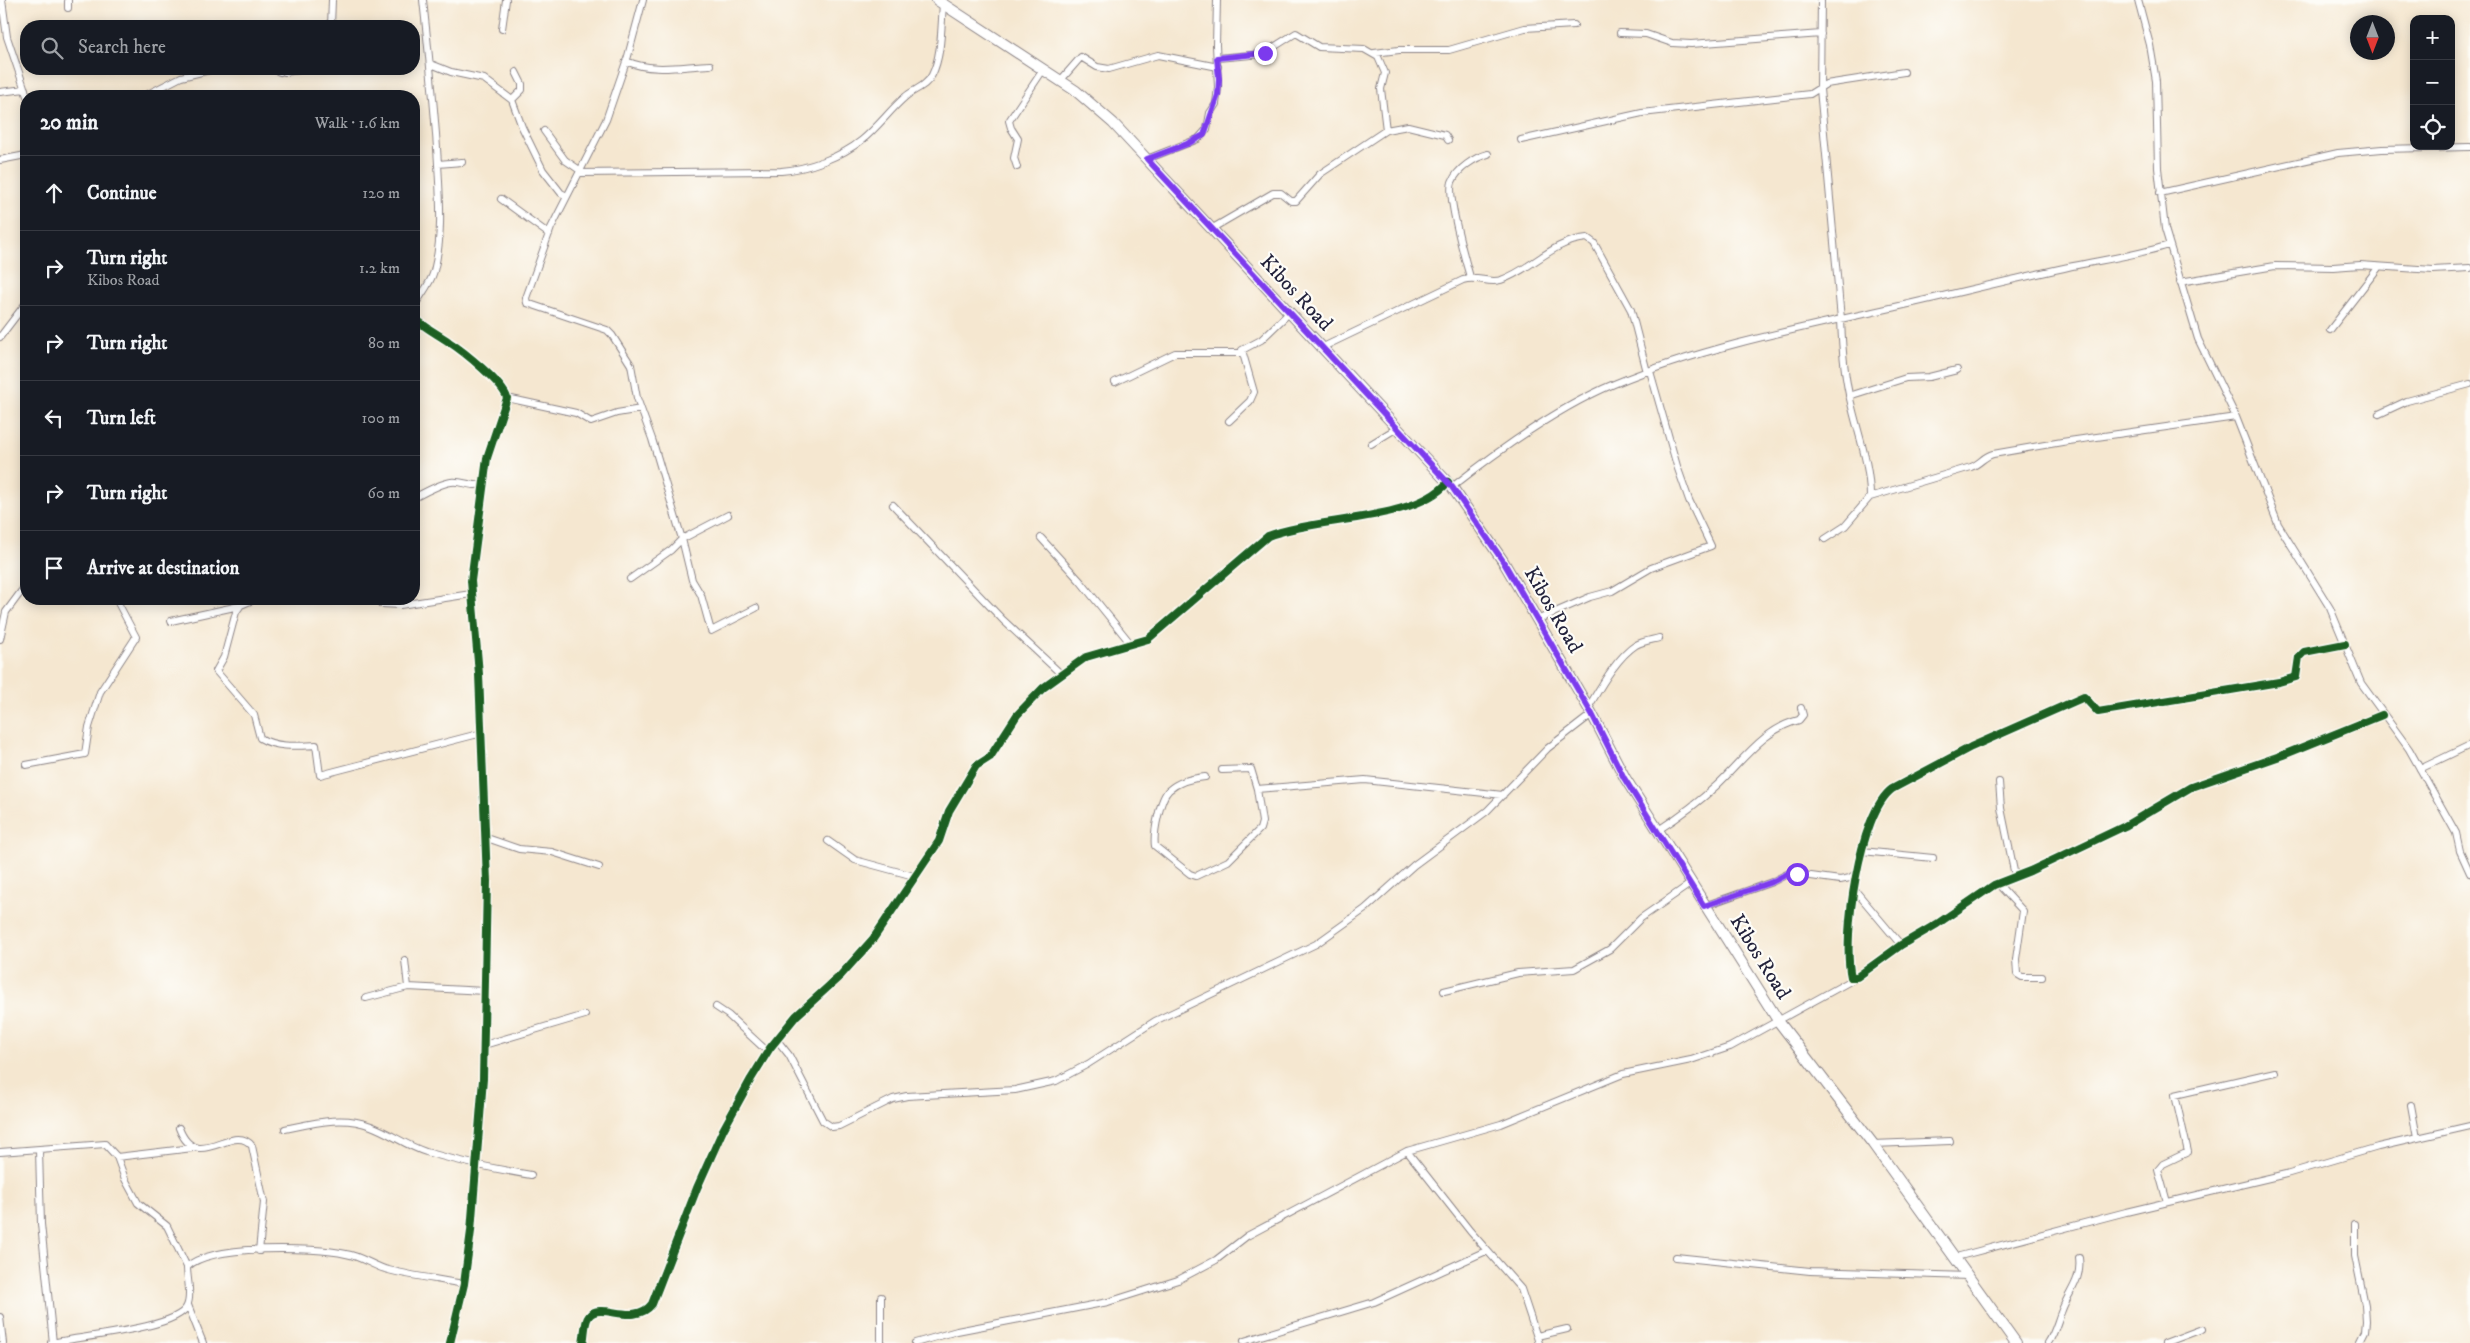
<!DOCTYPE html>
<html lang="en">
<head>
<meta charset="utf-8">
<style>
  :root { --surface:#171b24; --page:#20242c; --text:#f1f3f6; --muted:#9ea1a6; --line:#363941 }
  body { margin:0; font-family:"IM FELL DW Pica",serif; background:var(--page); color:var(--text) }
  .controls { position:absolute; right:15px; top:15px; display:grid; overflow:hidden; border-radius:10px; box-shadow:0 2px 12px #0003 }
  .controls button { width:45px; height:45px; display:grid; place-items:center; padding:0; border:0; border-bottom:1px solid var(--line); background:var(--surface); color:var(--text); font:25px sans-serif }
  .compass { position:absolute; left:2350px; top:15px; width:45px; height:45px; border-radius:50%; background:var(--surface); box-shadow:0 2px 12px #0003; rotate:180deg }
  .stop { position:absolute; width:15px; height:15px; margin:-11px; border:4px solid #7c3aed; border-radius:50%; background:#fff }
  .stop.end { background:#7c3aed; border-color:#fff; box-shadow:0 1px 5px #0008 }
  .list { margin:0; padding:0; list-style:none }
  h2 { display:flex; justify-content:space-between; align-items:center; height:65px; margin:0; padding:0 20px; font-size:21px }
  h2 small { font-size:16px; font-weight:400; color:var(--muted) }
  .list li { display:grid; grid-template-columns:32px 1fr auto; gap:15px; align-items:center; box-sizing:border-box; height:75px; padding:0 20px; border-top:1px solid var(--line) }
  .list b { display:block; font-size:19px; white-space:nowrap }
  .list p { margin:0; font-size:16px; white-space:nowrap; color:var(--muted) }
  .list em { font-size:16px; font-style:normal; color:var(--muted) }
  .icon { flex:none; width:28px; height:28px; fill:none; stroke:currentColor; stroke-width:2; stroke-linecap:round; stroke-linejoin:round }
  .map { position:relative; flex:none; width:2470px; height:1343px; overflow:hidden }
  .search { position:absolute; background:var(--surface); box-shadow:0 2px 12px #0003; left:20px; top:20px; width:400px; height:55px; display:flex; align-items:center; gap:12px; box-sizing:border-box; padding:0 18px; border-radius:20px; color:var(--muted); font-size:19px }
  .panel { position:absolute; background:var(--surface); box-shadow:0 2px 12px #0003; left:20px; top:90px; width:400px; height:515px; border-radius:20px }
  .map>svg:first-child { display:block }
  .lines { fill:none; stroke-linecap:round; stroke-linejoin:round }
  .street-casing { stroke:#8c8486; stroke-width:8 }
  .primary-casing { stroke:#8c8486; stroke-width:12 }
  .street { stroke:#fff; stroke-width:6 }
  .primary { stroke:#fff; stroke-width:10 }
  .cycleway-casing { stroke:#fdfcf7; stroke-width:11 }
  .cycleway { stroke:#1b5e20; stroke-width:8 }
  .route { stroke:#7c3aed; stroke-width:6 }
  .labels { text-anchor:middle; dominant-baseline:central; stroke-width:4.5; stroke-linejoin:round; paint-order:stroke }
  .street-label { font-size:21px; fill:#22223b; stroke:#fdfcf7 }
</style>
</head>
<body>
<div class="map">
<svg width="2470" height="1343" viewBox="0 0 2470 1343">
  <rect width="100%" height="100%" fill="#fdfcf7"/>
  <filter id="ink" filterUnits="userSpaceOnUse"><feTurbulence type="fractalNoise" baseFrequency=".02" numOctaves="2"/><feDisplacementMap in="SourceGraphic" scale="10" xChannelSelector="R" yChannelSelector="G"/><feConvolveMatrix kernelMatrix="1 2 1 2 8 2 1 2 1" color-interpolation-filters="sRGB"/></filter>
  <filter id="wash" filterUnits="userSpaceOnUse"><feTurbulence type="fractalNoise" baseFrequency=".0096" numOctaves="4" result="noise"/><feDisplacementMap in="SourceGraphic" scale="20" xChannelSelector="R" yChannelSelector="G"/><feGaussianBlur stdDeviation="1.12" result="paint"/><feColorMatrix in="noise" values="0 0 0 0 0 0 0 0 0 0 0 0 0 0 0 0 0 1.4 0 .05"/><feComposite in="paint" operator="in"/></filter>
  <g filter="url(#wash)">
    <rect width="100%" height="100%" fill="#f5e7d0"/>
  </g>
  <g filter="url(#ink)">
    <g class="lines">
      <defs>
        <path id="street" d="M2 0 7 37 27 96
          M68 0V8
          M1821 0 1820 89 1841 319C1842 347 1844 376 1851 403 1858 434 1870 464 1870 497L1845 526 1825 539
          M2138 0 2150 45 2156 81 2158 168 2165 229 2198 339 2236 417 2278 524 2330 608 2361 683 2409 749 2456 833 2460 851 2470 873
          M331 26 332 0
          M502 29 506 0
          M1620 33 1646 34 1672 43 1691 44 1821 34
          M1374 53 1399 50H1449L1525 28 1574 25
          M1217 58 1263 54 1296 33 1319 47 1364 49 1378 57 1385 73 1381 89 1386 130
          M626 61C653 73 681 66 710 65
          M431 64 451 72 484 79 512 100 522 127 543 170 561 193 567 196
          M273 69 280 72
          M285 72 308 69
          M1060 81 1081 57 1097 67 1109 69 1158 55 1218 67
          M0 92 25 89
          M144 96 181 77 214 69
          M512 100 522 90V84L516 72
          M544 131 565 160 581 171
          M1521 140 1642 113 1810 94 1826 84 1904 72
          M1147 159 1198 139 1207 129 1210 113 1216 104 1218 87 1216 45 1217 0
          M0 160 26 155
          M438 164 462 162
          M1017 167 1014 158 1018 139 1011 128 1009 121 1043 70
          M580 173 781 171C808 169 841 157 862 140 878 127 890 110 905 97 914 89 926 87 932 75 942 55 941 27 943 4
          M2160 193 2338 153 2382 149 2470 147
          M501 199 549 234
          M1211 229 1273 193H1281L1291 201H1296L1320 174 1386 130 1408 126 1445 135 1448 140
          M1470 277C1465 260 1447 196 1452 182 1457 169 1475 157 1488 154
          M2180 282 2275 266 2333 267 2360 265 2433 270 2470 268
          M414 307C421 294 430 285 434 271 443 236 440 199 438 164 435 109 429 55 423 0
          M414 317C423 327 438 334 449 342 463 351 503 383 507 398L487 458 471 581 479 674 487 881 483 1079 471 1231 464 1284 450 1343
          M414 326 416 343 414 378
          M2330 330 2378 268
          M0 337 26 303
          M1321 348 1463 280C1476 275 1488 284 1501 280 1531 270 1552 241 1587 238L1594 243 1631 310 1647 372
          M1115 382 1175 353H1242
          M1849 396 1906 378 1929 377 1957 370
          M507 398 576 413 591 422 617 413 641 409
          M2379 414 2407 401 2470 384
          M1229 421 1250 401 1254 392 1242 350 1261 340 1289 313
          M1371 444 1397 428
          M1452 487C1499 450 1559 407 1614 384 1696 350 1786 331 1873 312 1937 298 2000 282 2064 268 2100 260 2134 256 2169 245
          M1870 497 1971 467C1980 464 1984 456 1993 454L2062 442 2236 417
          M414 498C425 492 439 484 451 482 463 480 473 489 483 483
          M893 505 1003 620 1061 674
          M728 515 682 539 692 580 701 595 711 631 756 608
          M1041 538 1081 582 1131 644
          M630 579 671 550 682 539 652 439 637 398 631 365 612 335 607 330 527 303 526 298 551 228 606 120 628 56 643 0
          M255 599 241 605 236 612 224 657 216 671 254 715 260 738C276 748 298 746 316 745L320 775 482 733
          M380 599 381 604 400 605 471 594
          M1537 620 1590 597 1612 591 1651 568 1711 546 1689 500 1677 466 1650 371
          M171 621 239 606
          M0 639 6 612 26 585
          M2345 644 2304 652 2299 657 2296 677 2279 682 2098 712 2084 697 1971 747 1892 789C1859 813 1842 938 1851 977H1857L1901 945 1937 924 1994 885 2030 871 2125 826 2191 787 2283 755 2382 715
          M1588 708C1600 688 1616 658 1636 645 1643 641 1652 640 1659 638
          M26 765 85 754 89 727 100 692 136 637 116 599
          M2420 769 2470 745
          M1222 770 1251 769 1257 789 1365 780 1503 795
          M1205 777C1193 778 1179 781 1169 790 1160 798 1153 834 1155 846L1190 874 1196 876 1228 861 1260 829 1262 822 1257 789
          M1999 782 2001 808 2015 876
          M1657 831C1677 818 1698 803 1716 786 1742 762 1763 729 1799 720L1803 715 1801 708
          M484 837 519 849 552 852 599 867
          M828 841 855 860 914 876
          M1862 851 1933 858
          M1998 884 2023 911 2016 959 2017 974 2022 977H2042
          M1854 889 1901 945
          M1704 906 1772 882 1789 873 1840 880 1850 878 1856 873
          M405 960 408 987
          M1444 991 1518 973 1574 969 1610 949 1641 918 1690 884
          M366 998 408 987 485 991
          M716 1007 728 1015 768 1052
          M777 1040 789 1055 823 1121 832 1127 839 1126 893 1099 907 1096 1015 1090 1056 1081 1088 1064 1155 1021 1316 944 1365 909 1414 865 1487 811 1548 748 1592 714
          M484 1045 585 1015
          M2411 1105 2417 1138
          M179 1128C197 1175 233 1121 252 1146L264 1202 259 1251
          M285 1129C314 1123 343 1115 371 1126 390 1133 407 1146 426 1152 461 1162 495 1169 531 1175
          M1873 1144 1950 1141
          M39 1150 41 1224 53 1343
          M1407 1151 1470 1231 1521 1289 1539 1343
          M0 1152 105 1144 117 1157 125 1179 138 1203 167 1226 187 1267
          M117 1157 193 1148
          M2167 1202 2158 1170 2163 1164 2188 1152 2175 1095 2275 1072
          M2355 1224V1256L2365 1305 2366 1321 2365 1331 2359 1343
          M1676 1257 1810 1271 1969 1276
          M1956 1257 2126 1212 2286 1174 2378 1147 2470 1126
          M881 1297V1343
          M188 1305 203 1343
          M0 1317 3 1343
          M1537 1336 1567 1329
          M1244 1341 1374 1302 1486 1251
          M51 1343C75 1337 178 1329 187 1306 192 1295 187 1279 187 1267 211 1244 314 1247 346 1254 360 1256 372 1265 385 1269 410 1276 438 1279 464 1284
          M583 1343C585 1335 584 1322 589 1316 601 1301 634 1327 652 1304L697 1188 723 1130 751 1079 770 1048 796 1016 840 976 873 939 939 841 949 811 976 766 990 757 1017 715 1043 688 1086 657 1148 639 1268 536C1316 517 1415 522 1448 482
          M915 1343 957 1331 1108 1302 1178 1280 1216 1260 1247 1236 1407 1151 1501 1124 1623 1074 1691 1060 1730 1047 1854 979
          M2048 1343C2055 1333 2057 1322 2062 1310 2069 1291 2082 1280 2079 1258
          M2165 1343 2202 1329"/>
        <path id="primary" d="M937 0 1076 91 1113 123 1452 487 1503 561 1592 714 1625 778 1779 1022 1873 1144 2016 1343"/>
      </defs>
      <use href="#street" class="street-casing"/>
      <use href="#primary" class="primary-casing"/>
      <use href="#street" class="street"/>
      <use href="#primary" class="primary"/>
      <defs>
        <path id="cycleway" d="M414 317C423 327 438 334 449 342 463 351 503 383 507 398L487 458 471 581 479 674 487 881 483 1079 471 1231 464 1284 450 1343
          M2345 644 2304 652 2299 657 2296 677 2279 682 2098 712 2084 697 1971 747 1892 789C1859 813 1842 938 1851 977H1857L1901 945 1937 924 1994 885 2030 871 2125 826 2191 787 2283 755 2382 715
          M583 1343C585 1335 584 1322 589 1316 601 1301 634 1327 652 1304L697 1188 723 1130 751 1079 770 1048 796 1016 840 976 873 939 939 841 949 811 976 766 990 757 1017 715 1043 688 1086 657 1148 639 1268 536C1316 517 1415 522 1448 482"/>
      </defs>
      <use href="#cycleway" class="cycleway-casing"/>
      <use href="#cycleway" class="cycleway"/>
    </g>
  </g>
  <g class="lines" filter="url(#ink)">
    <path class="route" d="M1265 53 1217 58 1219 79 1218 95 1204 135 1187 144 1147 159 1452 487 1503 561 1592 714 1624 778 1704 906 1772 882 1787 874H1797"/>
  </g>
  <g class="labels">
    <g class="street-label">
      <text transform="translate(1296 293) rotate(47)">Kibos Road</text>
      <text transform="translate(1553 610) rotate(60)">Kibos Road</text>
      <text transform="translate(1760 957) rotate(58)">Kibos Road</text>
    </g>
  </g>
</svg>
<div class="controls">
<button>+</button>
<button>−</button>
<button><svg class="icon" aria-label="locate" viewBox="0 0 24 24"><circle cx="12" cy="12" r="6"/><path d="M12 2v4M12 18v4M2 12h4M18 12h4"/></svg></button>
</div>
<svg class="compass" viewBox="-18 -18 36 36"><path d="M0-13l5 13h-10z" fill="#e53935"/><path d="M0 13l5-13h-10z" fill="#9ea1a6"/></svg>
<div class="stop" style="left:1797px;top:874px"></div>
<div class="stop end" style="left:1265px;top:53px"></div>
<div class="search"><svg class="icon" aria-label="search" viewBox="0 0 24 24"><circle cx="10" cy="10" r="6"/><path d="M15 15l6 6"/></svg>Search here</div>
<section class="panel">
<h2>20 min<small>Walk · 1.6 km</small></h2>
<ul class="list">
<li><svg class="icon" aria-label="ahead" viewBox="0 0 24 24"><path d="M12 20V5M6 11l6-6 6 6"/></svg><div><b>Continue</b></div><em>120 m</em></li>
<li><svg class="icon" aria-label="right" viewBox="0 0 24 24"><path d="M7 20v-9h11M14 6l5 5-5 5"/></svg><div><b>Turn right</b><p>Kibos Road</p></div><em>1.2 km</em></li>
<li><svg class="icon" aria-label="right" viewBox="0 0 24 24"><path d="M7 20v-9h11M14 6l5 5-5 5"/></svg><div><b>Turn right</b></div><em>80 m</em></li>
<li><svg class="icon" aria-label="left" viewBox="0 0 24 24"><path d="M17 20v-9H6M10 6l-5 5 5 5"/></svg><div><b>Turn left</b></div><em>100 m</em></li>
<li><svg class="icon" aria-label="right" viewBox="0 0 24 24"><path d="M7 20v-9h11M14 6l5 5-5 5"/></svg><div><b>Turn right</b></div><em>60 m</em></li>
<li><svg class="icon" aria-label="arrive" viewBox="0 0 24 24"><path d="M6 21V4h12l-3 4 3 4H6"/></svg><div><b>Arrive at destination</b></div></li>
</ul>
</section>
</div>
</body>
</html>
